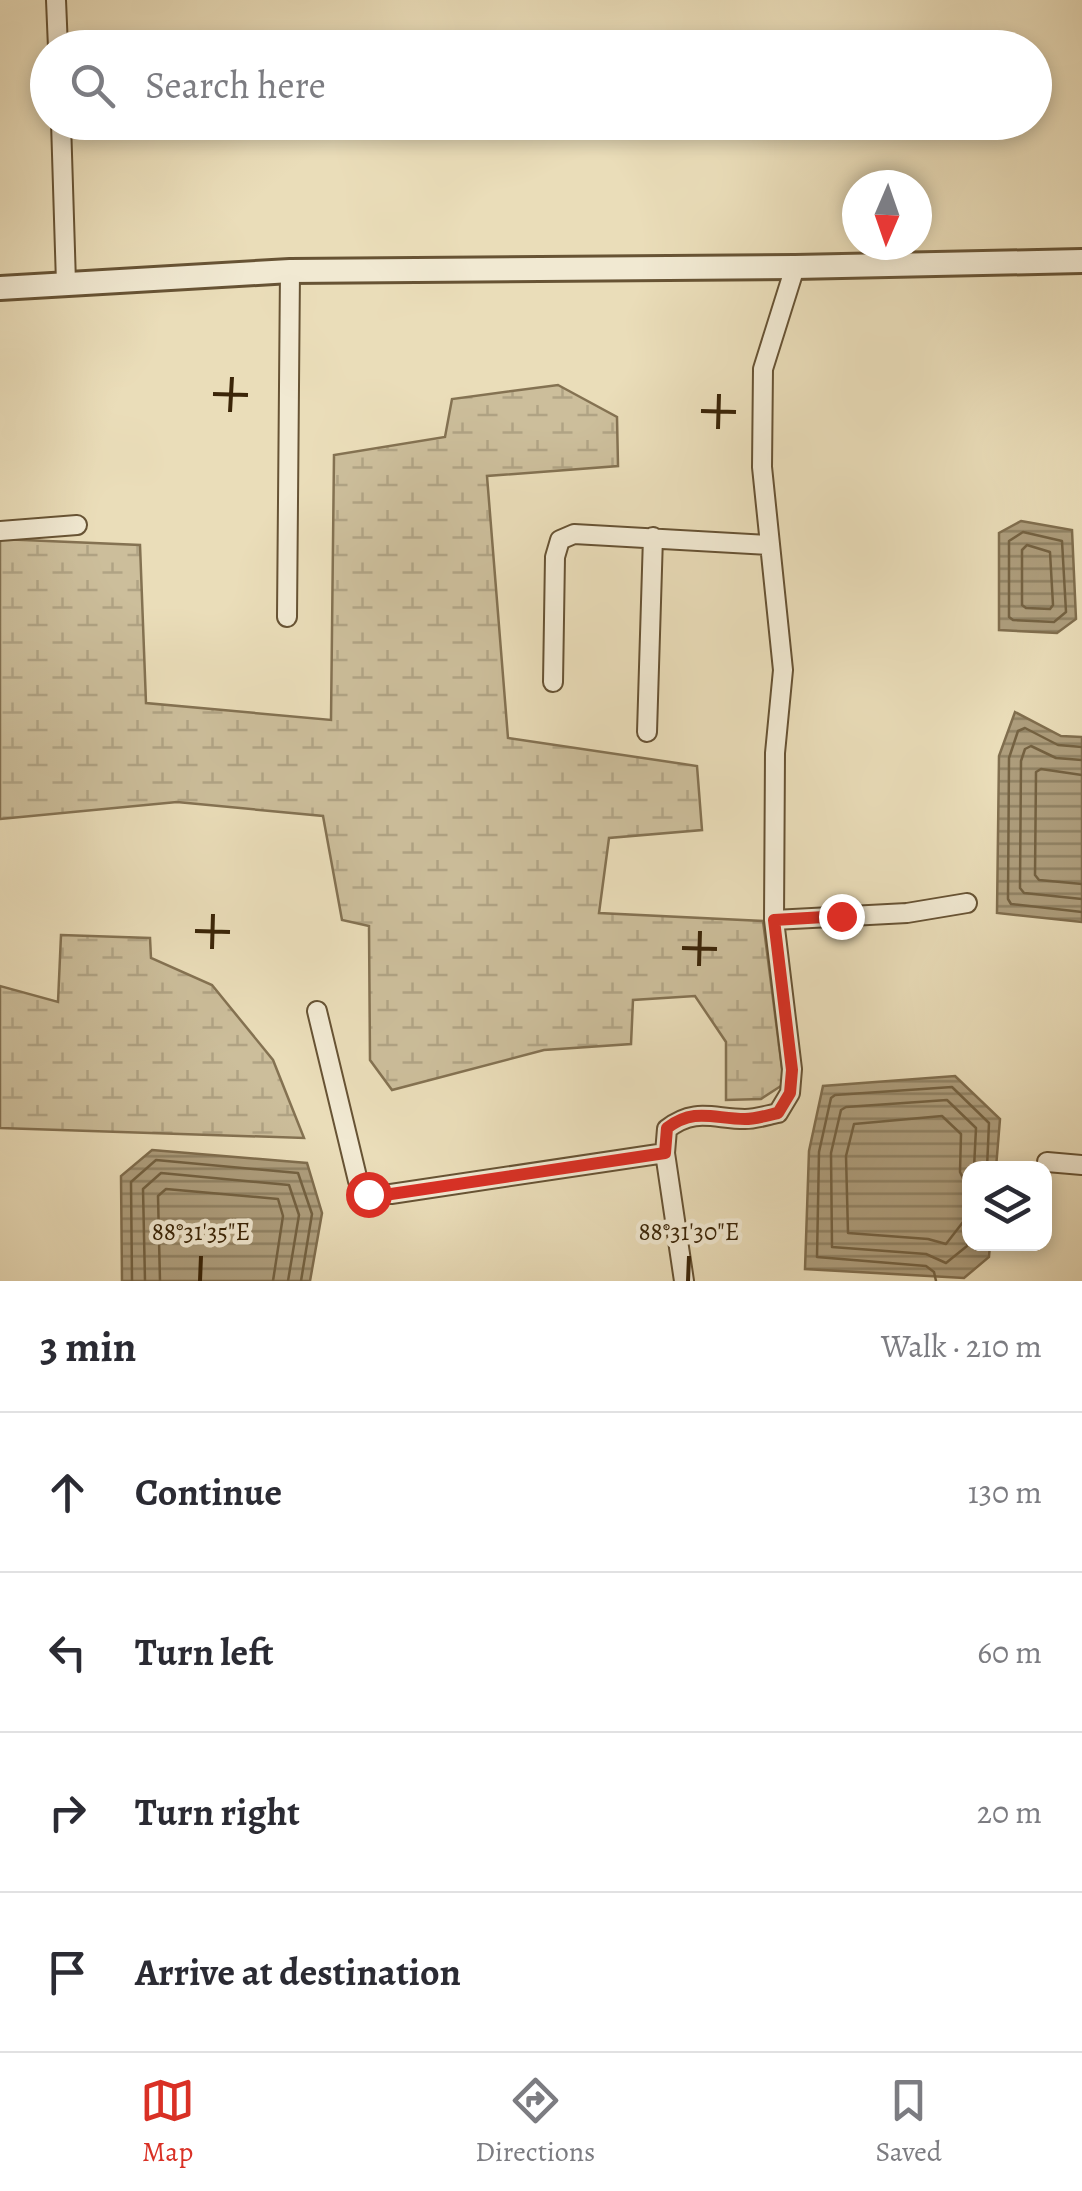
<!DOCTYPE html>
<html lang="en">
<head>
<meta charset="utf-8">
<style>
  :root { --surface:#fff; --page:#f2f2f3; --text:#2b2b33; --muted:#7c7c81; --line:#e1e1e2; --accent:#d93025 }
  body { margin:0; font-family:Alegreya,serif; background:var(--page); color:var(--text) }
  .controls { position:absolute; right:30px; bottom:30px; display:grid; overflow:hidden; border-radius:20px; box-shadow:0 5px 15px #0003 }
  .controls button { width:90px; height:90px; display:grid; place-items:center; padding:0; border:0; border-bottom:2px solid var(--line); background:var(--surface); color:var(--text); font:50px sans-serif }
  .compass { position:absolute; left:842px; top:170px; width:90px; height:90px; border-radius:50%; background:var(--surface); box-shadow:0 5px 15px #0003; rotate:182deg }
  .stop { position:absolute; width:30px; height:30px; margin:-22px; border:8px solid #d93025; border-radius:50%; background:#fff }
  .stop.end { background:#d93025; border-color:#fff; box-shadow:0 2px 10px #0008 }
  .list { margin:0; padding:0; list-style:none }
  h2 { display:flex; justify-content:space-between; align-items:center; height:130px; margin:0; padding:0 40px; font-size:42px }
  h2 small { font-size:32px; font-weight:400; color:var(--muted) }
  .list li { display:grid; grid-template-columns:65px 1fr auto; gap:30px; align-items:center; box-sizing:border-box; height:160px; padding:0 40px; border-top:2px solid var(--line) }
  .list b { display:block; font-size:38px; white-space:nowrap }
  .list em { font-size:32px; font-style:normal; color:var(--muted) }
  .icon { flex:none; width:55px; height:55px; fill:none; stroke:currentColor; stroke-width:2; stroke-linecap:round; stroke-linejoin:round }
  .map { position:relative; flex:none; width:1082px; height:1281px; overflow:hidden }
  .search { position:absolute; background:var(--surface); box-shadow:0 5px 15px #0003; left:30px; right:30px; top:30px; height:110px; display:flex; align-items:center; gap:25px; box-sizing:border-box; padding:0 35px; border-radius:55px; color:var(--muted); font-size:38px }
  .sheet { height:770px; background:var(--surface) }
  nav { display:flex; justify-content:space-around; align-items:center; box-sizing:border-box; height:140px; border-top:2px solid var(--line); background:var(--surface); font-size:28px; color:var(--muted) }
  nav a { display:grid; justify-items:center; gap:5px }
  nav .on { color:var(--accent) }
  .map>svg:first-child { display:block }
  .wetland { fill:url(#wetland-marsh); stroke:#847252; stroke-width:2.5 }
  .water { fill:url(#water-rules); stroke:#806e4e; stroke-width:2.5 }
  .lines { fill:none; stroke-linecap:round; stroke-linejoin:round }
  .shore { stroke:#746242; stroke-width:2.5 }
  .minor-casing { stroke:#675334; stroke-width:22 }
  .tertiary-casing { stroke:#675334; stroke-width:28 }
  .minor { stroke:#f1e9d2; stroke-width:18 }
  .tertiary { stroke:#f1e9d2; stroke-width:22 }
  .route { stroke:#d93025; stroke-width:12 }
  .ticks { fill:none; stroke:#3b2508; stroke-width:4 }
  .ticks-label { font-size:25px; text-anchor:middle; fill:#3b2508; stroke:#f1e9d2; stroke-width:9; stroke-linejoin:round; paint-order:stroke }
</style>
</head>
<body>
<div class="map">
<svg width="1082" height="1281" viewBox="0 0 1082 1281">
  <defs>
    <pattern id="wetland-marsh" width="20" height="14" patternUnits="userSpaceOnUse" patternTransform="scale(2.5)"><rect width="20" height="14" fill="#ccbe9b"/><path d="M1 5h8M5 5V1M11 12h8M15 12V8" fill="none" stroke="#b0a384"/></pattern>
    <pattern id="water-rules" width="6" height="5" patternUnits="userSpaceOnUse" patternTransform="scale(2.5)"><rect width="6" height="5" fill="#ae9e7d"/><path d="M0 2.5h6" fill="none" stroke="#8f8164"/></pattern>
  </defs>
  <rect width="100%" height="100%" fill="#eaddb9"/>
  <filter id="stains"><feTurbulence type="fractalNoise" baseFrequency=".002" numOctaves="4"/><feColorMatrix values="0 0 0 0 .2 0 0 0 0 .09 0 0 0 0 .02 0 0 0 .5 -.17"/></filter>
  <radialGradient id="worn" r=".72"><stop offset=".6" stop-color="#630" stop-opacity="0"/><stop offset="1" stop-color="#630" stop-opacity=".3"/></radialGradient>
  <path class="wetland" d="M558 385 617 417 618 466 487 476 508 738 697 766 702 830 609 838 599 913 763 921 784 1084 761 1099 726 1100V1042L695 996 633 1000 631 1044 544 1050 392 1090 370 1060 369 926 342 920 323 816 177 802 0 819V539L140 545 146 703 331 720 334 455 445 437 452 399Z
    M61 935 150 938 151 958 212 985 273 1060 304 1138 0 1128V986L58 1002Z"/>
  <path class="water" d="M1021 521 1072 530 1076 619 1057 633 999 630V533Z
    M1015 712 1061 736 1082 737V922L997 913 999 756Z
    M955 1076 1000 1119 996 1168H970V1244H990L989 1257 964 1278 805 1269 809 1151 823 1086Z
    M152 1150 307 1163 322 1213 310 1281H122L121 1176Z"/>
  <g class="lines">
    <path class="shore" d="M1023 532 1062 541 1066 612 1054 622 1013 620 1009 617V541Z
      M1027 545 1050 552 1053 605 1050 609 1026 608 1022 605V550Z
      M1082 747 1058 745 1025 728 1018 731 1009 758 1008 899 1011 904 1082 912
      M1082 760 1056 758 1031 746 1025 749 1021 761 1020 888 1024 893 1082 899
      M1082 775 1041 769 1036 772 1035 875 1039 880 1082 884
      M970 1193 960 1172 961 1134 942 1116 854 1124 846 1156 848 1233 928 1239 946 1244 970 1213
      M970 1237 967 1246 946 1263 926 1254 832 1247 831 1153 841 1110 846 1107 947 1100 976 1128 974 1168
      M132 1281 131 1182 156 1160 298 1173 312 1214 301 1281
      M145 1281 143 1189 161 1173 289 1185 299 1215 288 1281
      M160 1281 158 1196 166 1189 278 1199 283 1216 273 1281
      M936 1281 934 1272 926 1266 817 1257 819 1152 831 1098 835 1095 952 1087 989 1123 987 1168"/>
    <defs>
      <path id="minor" d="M56 0 58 48
        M61 122 66 283
        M0 531 77 525
        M287 617 290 271
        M553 682 555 557 560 540 574 534 770 545
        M647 732 653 537
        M774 920 907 913 967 903
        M317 1011 358 1181 368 1194H391L665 1153
        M1047 1162 1082 1165
        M684 1281 665 1153 667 1129C695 1107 714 1119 745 1119 756 1119 768 1115 778 1113L790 1093 792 1069 774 920 775 753 783 670 762 467 763 369 795 267"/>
      <path id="tertiary" d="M0 288 290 271 795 267 1082 261"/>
    </defs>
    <use href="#minor" class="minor-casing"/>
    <use href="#tertiary" class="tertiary-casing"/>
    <use href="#minor" class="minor"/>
    <use href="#tertiary" class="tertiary"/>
  </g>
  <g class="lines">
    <path class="route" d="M368 1194H391L665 1153 667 1128C695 1107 714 1119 745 1119 756 1119 768 1115 778 1113L790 1093 792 1070 774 920 841 916"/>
  </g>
  <path class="ticks" d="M213 394 248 395M701 411 736 412M230 412 232 377M718 429 719 394M195 931 230 932M682 948 717 949M212 949 213 914M699 966 700 931M200 1281 201 1256M688 1281 689 1256"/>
  <g class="ticks-label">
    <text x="201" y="1240">88°31'35"E</text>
    <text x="689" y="1240">88°31'30"E</text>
  </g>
  <rect width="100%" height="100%" filter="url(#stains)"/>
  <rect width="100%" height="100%" fill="url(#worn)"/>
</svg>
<div class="controls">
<button><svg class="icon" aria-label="layers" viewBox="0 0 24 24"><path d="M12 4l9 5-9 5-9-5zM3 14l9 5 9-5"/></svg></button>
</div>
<svg class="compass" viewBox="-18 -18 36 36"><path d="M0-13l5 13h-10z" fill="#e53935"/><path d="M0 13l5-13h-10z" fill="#7c7c81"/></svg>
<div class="stop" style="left:368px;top:1194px"></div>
<div class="stop end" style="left:841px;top:916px"></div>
<div class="search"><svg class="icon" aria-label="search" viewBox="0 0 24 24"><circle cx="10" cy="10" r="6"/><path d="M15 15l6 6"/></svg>Search here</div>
</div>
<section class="sheet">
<h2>3 min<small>Walk · 210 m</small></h2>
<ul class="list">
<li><svg class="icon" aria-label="ahead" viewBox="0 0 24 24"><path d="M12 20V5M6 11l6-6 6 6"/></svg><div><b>Continue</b></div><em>130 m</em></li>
<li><svg class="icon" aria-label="left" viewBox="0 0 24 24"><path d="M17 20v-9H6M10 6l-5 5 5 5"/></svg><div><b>Turn left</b></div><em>60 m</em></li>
<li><svg class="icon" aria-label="right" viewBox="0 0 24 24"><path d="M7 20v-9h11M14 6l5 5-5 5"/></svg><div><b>Turn right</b></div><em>20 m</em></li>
<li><svg class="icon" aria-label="arrive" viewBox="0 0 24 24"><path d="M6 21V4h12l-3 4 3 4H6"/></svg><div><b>Arrive at destination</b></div></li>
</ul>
</section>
<nav>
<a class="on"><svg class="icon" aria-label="map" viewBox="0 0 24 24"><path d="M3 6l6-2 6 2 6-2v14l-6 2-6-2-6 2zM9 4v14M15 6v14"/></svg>Map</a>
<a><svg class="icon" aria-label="directions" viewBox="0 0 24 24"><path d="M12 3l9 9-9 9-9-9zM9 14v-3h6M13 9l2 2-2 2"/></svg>Directions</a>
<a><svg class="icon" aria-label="saved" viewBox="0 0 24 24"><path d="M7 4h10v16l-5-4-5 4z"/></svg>Saved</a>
</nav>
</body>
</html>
